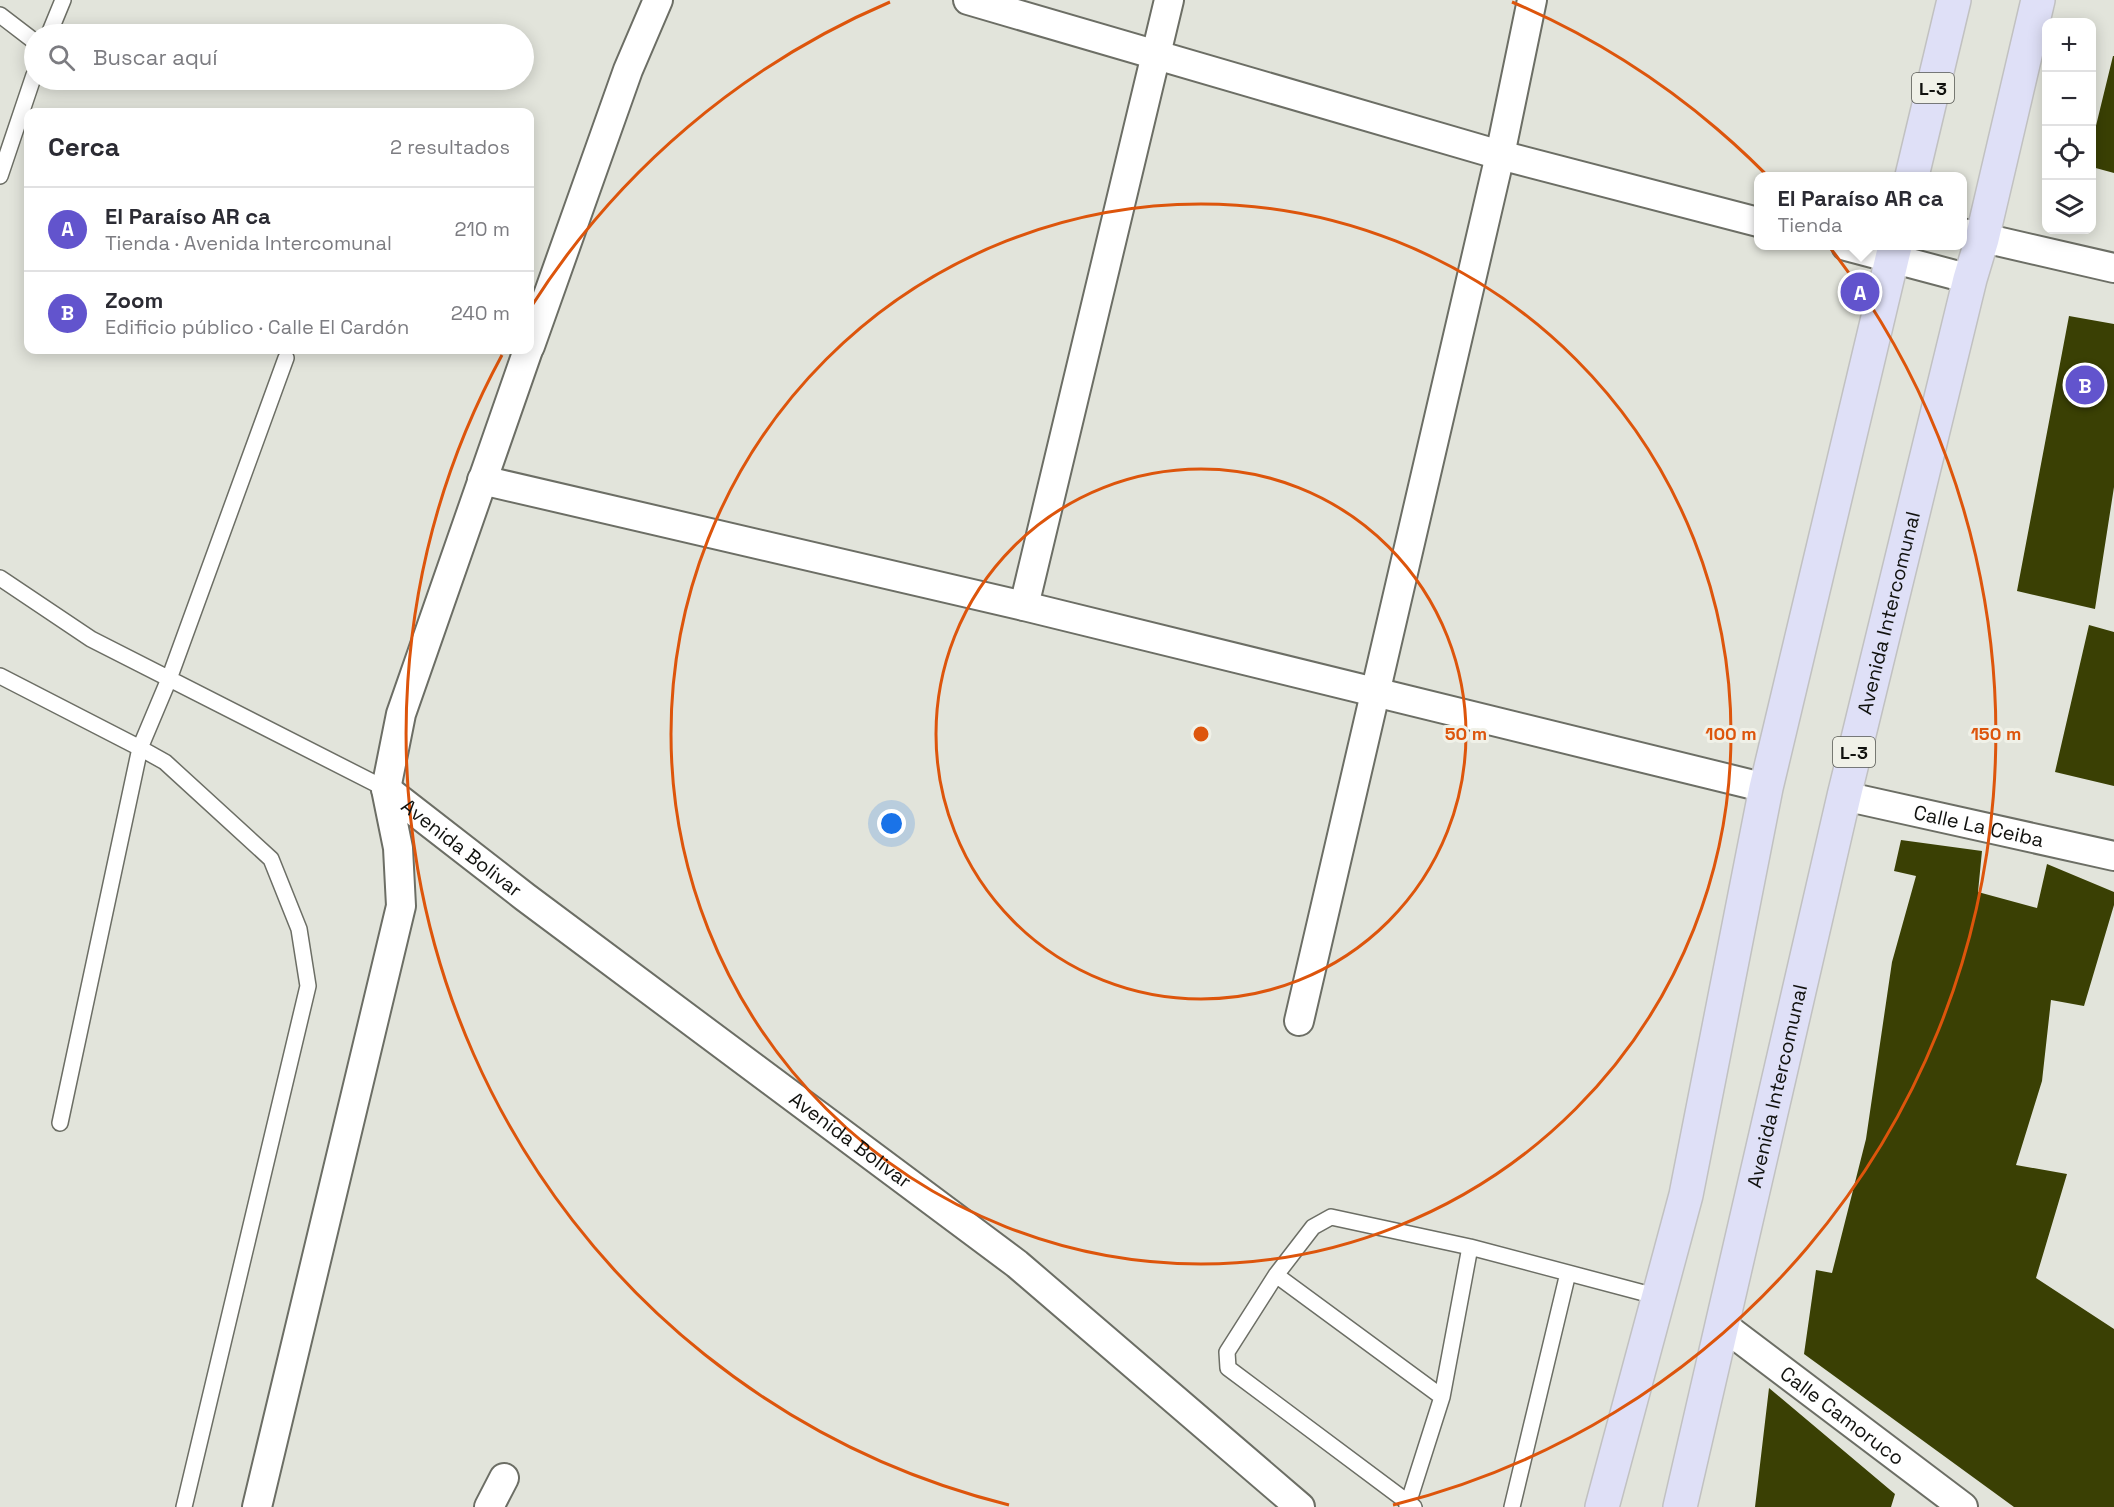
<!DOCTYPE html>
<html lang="es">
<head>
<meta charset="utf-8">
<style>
  :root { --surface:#fff; --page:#f7f7f7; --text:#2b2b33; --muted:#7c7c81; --line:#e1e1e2; --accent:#6254cd }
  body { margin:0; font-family:"Space Grotesk",sans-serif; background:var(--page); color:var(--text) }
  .controls { position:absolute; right:18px; top:18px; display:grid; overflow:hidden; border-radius:12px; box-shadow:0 3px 15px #0003 }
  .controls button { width:54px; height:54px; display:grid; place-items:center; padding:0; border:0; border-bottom:2px solid var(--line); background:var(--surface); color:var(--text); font:30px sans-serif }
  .you { position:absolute; left:892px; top:824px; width:21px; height:21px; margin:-15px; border:4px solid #fff; border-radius:50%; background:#1a73e8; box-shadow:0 0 0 9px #1a73e833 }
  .badge { display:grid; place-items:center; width:39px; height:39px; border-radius:50%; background:var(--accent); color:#fff; font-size:20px; font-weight:700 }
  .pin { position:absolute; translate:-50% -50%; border:3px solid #fff; box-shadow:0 2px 6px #0006 }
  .popup { position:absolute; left:1754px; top:172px; width:213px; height:78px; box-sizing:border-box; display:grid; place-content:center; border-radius:12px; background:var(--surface); filter:drop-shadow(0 2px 4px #0005); font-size:20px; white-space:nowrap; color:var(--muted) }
  .popup b { font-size:22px; color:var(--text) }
  .popup::after { content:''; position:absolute; left:50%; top:100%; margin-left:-12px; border:12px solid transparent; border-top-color:var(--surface) }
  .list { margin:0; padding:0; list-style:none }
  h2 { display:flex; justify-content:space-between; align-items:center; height:78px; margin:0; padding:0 24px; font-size:26px }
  h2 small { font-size:20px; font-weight:400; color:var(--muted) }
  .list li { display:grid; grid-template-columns:39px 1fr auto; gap:18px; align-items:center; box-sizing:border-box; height:84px; padding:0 24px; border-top:2px solid var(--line) }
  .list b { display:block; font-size:22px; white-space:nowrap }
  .list p { margin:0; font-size:20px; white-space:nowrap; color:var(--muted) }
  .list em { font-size:20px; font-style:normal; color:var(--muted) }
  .icon { flex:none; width:33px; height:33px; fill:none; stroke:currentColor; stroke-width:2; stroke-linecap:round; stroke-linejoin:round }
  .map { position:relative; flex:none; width:2114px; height:1507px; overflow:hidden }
  .search { position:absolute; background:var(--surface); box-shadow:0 3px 15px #0003; left:24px; top:24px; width:510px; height:66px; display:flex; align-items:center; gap:15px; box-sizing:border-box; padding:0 21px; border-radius:33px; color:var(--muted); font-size:22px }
  .panel { position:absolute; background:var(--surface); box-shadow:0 3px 15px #0003; left:24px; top:108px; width:510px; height:246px; border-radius:12px }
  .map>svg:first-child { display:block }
  .building { fill:#3a4004 }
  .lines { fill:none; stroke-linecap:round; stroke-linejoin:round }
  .lane-casing { stroke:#6c6e65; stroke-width:18 }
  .street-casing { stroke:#6c6e65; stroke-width:32 }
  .primary-casing { stroke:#c1c1c1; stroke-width:36 }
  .lane { stroke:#fff; stroke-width:15 }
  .street { stroke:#fff; stroke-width:28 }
  .primary { stroke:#dfe0f7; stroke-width:33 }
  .ring { fill:none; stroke:#dd550c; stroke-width:3 }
  .labels { text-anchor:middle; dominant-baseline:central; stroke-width:6; stroke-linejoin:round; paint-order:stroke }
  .shield { fill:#f0f1e8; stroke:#545550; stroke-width:1.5 }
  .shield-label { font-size:18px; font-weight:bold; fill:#11120f }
  .street-label { font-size:20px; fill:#11120f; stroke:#f0f1e8 }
  .centre { fill:#dd550c; stroke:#f0f1e8; stroke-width:3 }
  .ring-label { font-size:18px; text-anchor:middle; font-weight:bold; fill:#dd550c; stroke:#f0f1e8; stroke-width:6; stroke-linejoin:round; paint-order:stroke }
</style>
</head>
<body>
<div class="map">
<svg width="2114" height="1507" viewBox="0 0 2114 1507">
  <rect width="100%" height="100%" fill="#e2e4db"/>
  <path class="building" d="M2113 56H2114V173L2092 167V142Z
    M2069 316 2114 324V487L2095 609 2017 591Z
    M2089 625 2114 632V786L2055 772Z
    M1901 840 1982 851 1978 892 2037 908 2047 864 2114 892V905L2084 1006 2051 1000 2042 1081 2016 1165 2067 1174 2036 1278 2114 1329V1507H2014L1804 1354 1816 1270 1832 1273 1866 1139 1892 962 1916 876 1894 871Z
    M1769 1388 1895 1494 1891 1507H1755Z"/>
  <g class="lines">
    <defs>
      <path id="lane" d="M0 15 34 41
        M49 34 63 0
        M0 176 34 75
        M0 578 91 639 386 789
        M0 676 140 748 60 1123
        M1276 1275 1442 1397
        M184 1507 308 986 299 929 271 859 165 762 140 748 169 679 286 358
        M1407 1507 1442 1397 1470 1247
        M1414 1507 1228 1368 1227 1352 1276 1275 1313 1227 1331 1217 1470 1247 1659 1297
        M1512 1507 1568 1273"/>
      <g id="street">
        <path d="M968 0 1500 155 1758 222"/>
        <path d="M1962 233 2114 268"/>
        <path d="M1846 246 1970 279"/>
        <path d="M530 346 628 70 658 0"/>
        <path d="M482 480 1024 606 1766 788"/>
        <path d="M1024 606 1169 0"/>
        <path id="s1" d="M386 789 525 897 1017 1264 1300 1507"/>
        <path id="s2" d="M1844 796 2114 856"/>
        <path d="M1299 1021 1500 155 1532 0"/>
        <path id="s3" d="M1721 1324 1963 1507"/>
        <path d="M257 1507 401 906 398 848 386 789 401 714 528 350"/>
        <path d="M489 1507 504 1478"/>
      </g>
      <g id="primary">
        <path d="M1912 176 1954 0"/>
        <path d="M1602 1507 1686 1195 1766 788 1895 246"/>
        <path id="s4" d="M1680 1507 1844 796 1970 279 1982 239 2038 0"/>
      </g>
    </defs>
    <use href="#lane" class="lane-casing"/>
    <use href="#street" class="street-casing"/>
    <use href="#primary" class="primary-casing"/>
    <use href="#lane" class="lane"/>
    <use href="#street" class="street"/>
    <use href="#primary" class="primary"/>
  </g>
  <g class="ring">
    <circle cx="1201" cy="734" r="265"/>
    <circle cx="1201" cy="734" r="530"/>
    <path d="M1009 1505A795 795 0 0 1 502 355M531 307A795 795 0 0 1 890 2M1512 2A795 795 0 0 1 1393 1505"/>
  </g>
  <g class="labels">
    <g class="shield">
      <rect x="1912" y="73" width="42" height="30" rx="4.5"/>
      <rect x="1833" y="737" width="42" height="30" rx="4.5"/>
    </g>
    <g class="shield-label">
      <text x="1933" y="88">L-3</text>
      <text x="1854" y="752">L-3</text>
    </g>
    <g class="street-label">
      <text stroke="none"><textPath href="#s4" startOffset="918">Avenida Intercomunal</textPath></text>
      <text stroke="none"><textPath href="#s2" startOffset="138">Calle La Ceiba</textPath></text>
      <text stroke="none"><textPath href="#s1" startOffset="96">Avenida Bolivar</textPath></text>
      <text stroke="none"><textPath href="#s4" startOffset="432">Avenida Intercomunal</textPath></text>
      <text stroke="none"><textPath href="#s1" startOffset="582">Avenida Bolivar</textPath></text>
      <text stroke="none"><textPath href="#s3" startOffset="152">Calle Camoruco</textPath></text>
    </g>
  </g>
  <circle cx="1201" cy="734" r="9" class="centre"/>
  <g class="ring-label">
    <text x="1466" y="740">50 m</text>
    <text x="1731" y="740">100 m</text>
    <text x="1996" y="740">150 m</text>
  </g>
</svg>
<div class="controls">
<button>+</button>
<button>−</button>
<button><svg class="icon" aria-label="locate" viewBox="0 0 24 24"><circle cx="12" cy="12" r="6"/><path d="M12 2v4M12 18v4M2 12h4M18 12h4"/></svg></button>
<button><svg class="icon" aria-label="layers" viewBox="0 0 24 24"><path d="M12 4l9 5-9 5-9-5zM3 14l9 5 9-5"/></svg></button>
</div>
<div class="you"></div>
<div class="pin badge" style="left:1860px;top:292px">A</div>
<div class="popup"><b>El Paraíso AR ca</b>Tienda</div>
<div class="pin badge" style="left:2085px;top:385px">B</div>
<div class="search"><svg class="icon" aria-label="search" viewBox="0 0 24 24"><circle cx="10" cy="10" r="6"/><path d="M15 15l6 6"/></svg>Buscar aquí</div>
<section class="panel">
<h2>Cerca<small>2 resultados</small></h2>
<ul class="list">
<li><span class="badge">A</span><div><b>El Paraíso AR ca</b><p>Tienda · Avenida Intercomunal</p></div><em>210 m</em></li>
<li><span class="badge">B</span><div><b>Zoom</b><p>Edificio público · Calle El Cardón</p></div><em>240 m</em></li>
</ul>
</section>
</div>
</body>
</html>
